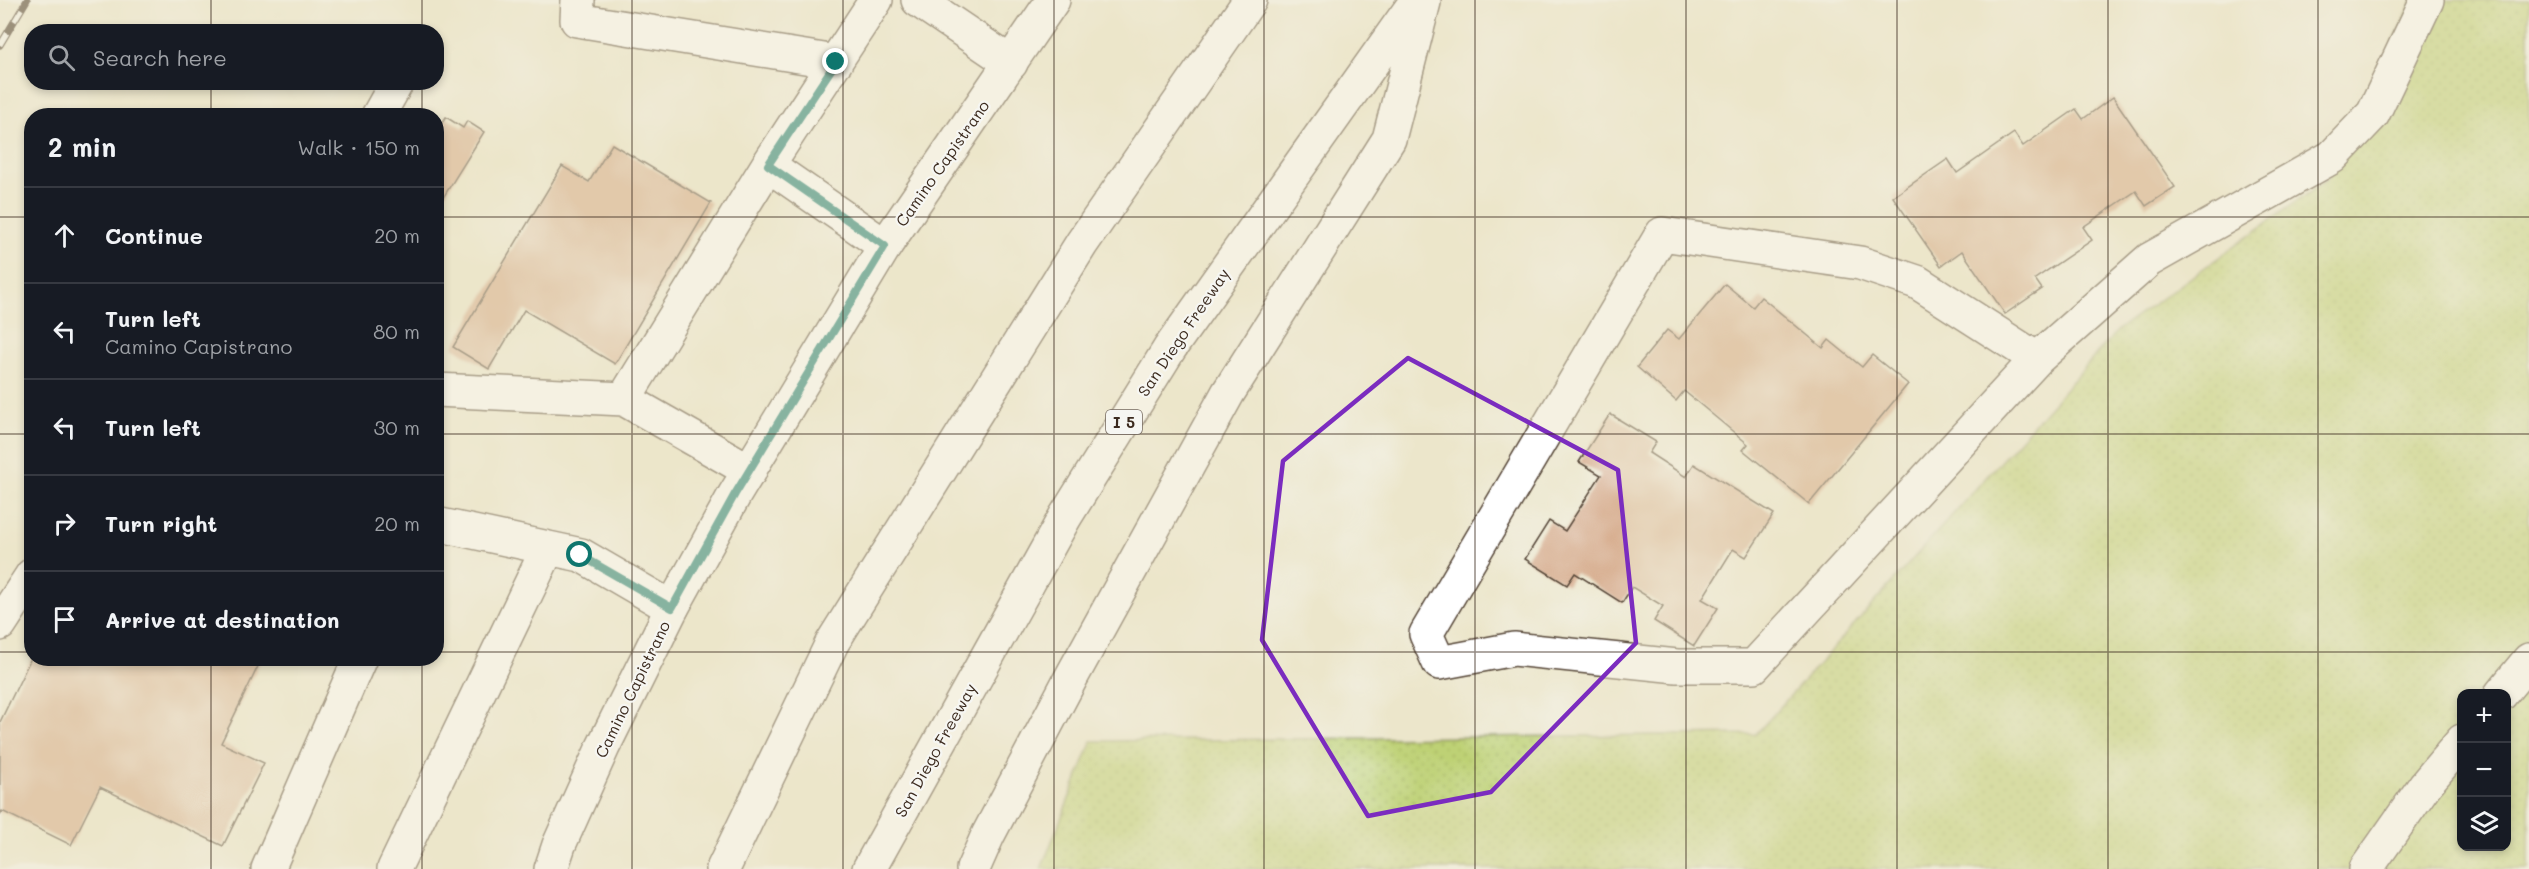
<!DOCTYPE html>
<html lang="en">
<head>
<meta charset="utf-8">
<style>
  :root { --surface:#171b24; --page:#20242c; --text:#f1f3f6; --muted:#9ea1a6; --line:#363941 }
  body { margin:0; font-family:Mali,sans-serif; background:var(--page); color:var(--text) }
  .controls { position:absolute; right:18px; bottom:18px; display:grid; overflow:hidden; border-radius:12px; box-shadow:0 3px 9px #0003 }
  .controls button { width:54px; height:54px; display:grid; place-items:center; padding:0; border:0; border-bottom:2px solid var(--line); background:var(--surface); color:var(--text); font:30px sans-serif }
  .stop { position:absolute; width:18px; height:18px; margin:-14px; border:4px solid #0f766e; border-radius:50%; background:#fff }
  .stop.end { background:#0f766e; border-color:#fff; box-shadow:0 2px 6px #0008 }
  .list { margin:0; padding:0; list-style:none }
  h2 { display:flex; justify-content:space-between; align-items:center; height:78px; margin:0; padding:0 24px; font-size:26px }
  h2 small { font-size:20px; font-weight:400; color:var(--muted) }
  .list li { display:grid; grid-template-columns:39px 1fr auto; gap:18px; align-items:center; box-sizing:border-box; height:96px; padding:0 24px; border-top:2px solid var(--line) }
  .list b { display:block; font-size:22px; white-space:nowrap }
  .list p { margin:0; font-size:20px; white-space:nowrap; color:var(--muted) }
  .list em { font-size:20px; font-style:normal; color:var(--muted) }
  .icon { flex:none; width:33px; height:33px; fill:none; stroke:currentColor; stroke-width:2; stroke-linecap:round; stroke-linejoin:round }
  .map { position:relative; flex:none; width:2529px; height:869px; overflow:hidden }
  .search { position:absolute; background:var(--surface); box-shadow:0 3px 9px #0003; left:24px; top:24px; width:420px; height:66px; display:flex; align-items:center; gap:15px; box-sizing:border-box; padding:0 21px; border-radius:24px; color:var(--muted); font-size:22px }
  .panel { position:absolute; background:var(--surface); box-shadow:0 3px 9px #0003; left:24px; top:108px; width:420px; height:558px; border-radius:24px }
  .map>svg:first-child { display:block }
  .grass { fill:url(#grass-dots); stroke:#7c7e49; stroke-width:1.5; fill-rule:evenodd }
  .building { fill:#d4a684 }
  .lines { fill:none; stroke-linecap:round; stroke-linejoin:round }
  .minor-casing { stroke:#564638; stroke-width:36 }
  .major-casing { stroke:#564638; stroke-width:36 }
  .highway-casing { stroke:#564638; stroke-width:36 }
  .minor { stroke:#fff; stroke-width:33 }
  .major { stroke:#fff; stroke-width:33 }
  .highway { stroke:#fff; stroke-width:33 }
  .rail-casing { stroke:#3b2a1e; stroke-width:7 }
  .rail { stroke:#f6f6f2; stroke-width:4.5; stroke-dasharray:14; stroke-linecap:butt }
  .route { stroke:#0f766e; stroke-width:8 }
  .marked { fill:none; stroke:#7b2cbf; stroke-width:4.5; stroke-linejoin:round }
  .grid { fill:none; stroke:#3b2a1e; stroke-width:1.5; stroke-opacity:0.55 }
  .labels { text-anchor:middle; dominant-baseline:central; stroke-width:4.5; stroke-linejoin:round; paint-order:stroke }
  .shield { fill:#f6f6f2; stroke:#73675e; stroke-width:1.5 }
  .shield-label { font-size:15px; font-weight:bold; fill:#3b2a1e }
  .street-label { font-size:16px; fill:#3b2a1e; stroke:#f6f6f2 }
</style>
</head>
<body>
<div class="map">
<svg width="2529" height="869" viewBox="0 0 2529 869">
  <defs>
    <pattern id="grass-dots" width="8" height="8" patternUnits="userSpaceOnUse" patternTransform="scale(1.5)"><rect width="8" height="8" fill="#bed174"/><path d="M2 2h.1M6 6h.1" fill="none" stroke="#a4b464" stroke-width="1.8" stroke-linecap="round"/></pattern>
  </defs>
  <rect width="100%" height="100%" fill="#f6f6f2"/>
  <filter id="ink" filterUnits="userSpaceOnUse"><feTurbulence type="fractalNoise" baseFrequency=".0167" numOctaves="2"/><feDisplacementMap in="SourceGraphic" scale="12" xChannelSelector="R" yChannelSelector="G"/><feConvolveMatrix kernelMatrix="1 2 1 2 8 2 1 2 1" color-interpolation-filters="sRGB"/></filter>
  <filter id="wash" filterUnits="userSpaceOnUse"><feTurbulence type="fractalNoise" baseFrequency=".008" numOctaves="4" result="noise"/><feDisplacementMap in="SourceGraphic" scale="24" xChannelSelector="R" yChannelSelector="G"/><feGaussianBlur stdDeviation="1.35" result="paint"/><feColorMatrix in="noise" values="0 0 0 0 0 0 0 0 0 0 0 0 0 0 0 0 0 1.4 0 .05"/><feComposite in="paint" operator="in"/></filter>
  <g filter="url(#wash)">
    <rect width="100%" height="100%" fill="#ece6cb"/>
    <path class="grass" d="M2413 0H2529V869H1041L1092 741 1756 734 2119 329 2328 179ZM2462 694H2506V846H2462Z"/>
    <g id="blocks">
      <path class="building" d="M2113 97 2175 187 2146 206 2136 191 2083 227 2092 240 2035 279 2042 289 2005 314 1962 251 1941 266 1893 197 1948 159 1957 173 2014 133 2023 146 2076 109 2083 119Z
        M446 117 463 128 467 121 484 132 436 209V132Z
        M612 144 711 203 615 364 524 310 489 369 453 347 562 166 589 182Z
        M1725 284 1753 307 1761 297 1823 348 1829 340 1862 367 1872 355 1908 384 1809 504 1743 450 1748 444 1684 391 1676 401 1637 367 1667 330 1679 339Z
        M1610 414 1656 442 1649 453 1686 477 1694 464 1774 514 1746 557 1733 549 1702 599 1718 608 1694 646 1654 621 1663 606 1632 587 1622 603 1575 573 1567 585 1525 559 1549 521 1565 531 1601 475 1579 462Z
        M31 658H262L221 743 264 763 223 846 100 787 71 845 2 811 0 815V722Z"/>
    </g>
  </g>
  <g filter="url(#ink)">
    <use href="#blocks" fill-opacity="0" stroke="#564638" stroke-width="1.5"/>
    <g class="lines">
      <defs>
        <path id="minor" d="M578 0 577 20 836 62
          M918 0 1011 63
          M378 116 397 82
          M768 165 885 246
          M2037 359 1917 282 1860 263 1662 234 1426 634 1439 663 1514 649 1677 666H1754L2037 359 2149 260 2332 157 2373 114 2427 0
          M436 390 624 399
          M750 471 624 399 768 165 876 0
          M436 524 581 555 672 608
          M0 624 32 575
          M2501 694 2529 660
          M268 869 360 658
          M394 869 548 548
          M2366 869 2425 785 2462 741"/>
        <path id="major" d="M551 869 559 845 603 747 672 608 735 494 885 246 1053 0"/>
        <path id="highway" d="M723 869 832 643 1082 243 1250 0
          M869 869 1065 517 1170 348 1417 0
          M973 869 988 835 1072 676 1228 393 1389 139 1424 2"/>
      </defs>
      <use href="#minor" class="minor-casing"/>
      <use href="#major" class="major-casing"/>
      <use href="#highway" class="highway-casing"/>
      <use href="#minor" class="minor"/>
      <use href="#major" class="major"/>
      <use href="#highway" class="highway"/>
      <defs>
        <path id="rail" d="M0 45 27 0"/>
      </defs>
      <use href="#rail" class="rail-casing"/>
      <use href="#rail" class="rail"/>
    </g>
  </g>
  <g class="lines" filter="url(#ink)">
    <path class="route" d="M580 555 672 608 735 494 885 246 768 165 836 62"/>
  </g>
  <path d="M0 0H2529V869H0ZM1408 358 1618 470 1636 643 1491 792 1368 816 1262 640 1283 461Z" fill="#ece6cb" fill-opacity=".55" fill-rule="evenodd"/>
  <path class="marked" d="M1408 358 1618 470 1636 643 1491 792 1368 816 1262 640 1283 461Z"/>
  <path class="grid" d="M211 0V32M422 0V32M632 0V869M843 0V869M1054 0V869M1264 0V869M1475 0V869M1686 0V869M1897 0V869M2108 0V869M2318 0V869M211 82V116M422 82V116M0 217H32M436 217H2529M0 434H32M436 434H2529M0 652H32M436 652H2529M211 658V869M422 658V869"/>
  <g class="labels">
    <rect class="shield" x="1106" y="410" width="36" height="24" rx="4.5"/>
    <g class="shield-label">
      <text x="1124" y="422">I 5</text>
    </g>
    <g class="street-label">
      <text transform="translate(942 163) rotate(-55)">Camino Capistrano</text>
      <text transform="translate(1183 332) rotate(-56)">San Diego Freeway</text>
      <text transform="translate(632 689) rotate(-64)">Camino Capistrano</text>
      <text transform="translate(935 750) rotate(-61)">San Diego Freeway</text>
    </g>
  </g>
</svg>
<div class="controls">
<button>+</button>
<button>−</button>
<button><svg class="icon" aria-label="layers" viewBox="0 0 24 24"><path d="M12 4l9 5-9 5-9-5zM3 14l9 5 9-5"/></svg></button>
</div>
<div class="stop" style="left:580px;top:555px"></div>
<div class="stop end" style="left:836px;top:62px"></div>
<div class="search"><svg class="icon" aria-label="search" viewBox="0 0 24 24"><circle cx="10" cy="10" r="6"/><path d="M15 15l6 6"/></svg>Search here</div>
<section class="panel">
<h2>2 min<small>Walk · 150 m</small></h2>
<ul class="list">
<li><svg class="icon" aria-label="ahead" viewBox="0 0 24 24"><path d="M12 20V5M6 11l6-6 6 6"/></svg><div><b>Continue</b></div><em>20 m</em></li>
<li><svg class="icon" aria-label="left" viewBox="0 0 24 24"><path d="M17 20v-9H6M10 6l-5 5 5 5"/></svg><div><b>Turn left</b><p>Camino Capistrano</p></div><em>80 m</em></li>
<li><svg class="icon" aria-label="left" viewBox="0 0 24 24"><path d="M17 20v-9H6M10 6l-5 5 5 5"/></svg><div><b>Turn left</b></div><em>30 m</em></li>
<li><svg class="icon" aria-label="right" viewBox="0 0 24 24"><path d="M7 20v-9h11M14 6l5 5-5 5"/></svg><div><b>Turn right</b></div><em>20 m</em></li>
<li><svg class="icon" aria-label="arrive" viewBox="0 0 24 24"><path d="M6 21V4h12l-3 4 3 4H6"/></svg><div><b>Arrive at destination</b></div></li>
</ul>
</section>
</div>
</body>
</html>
